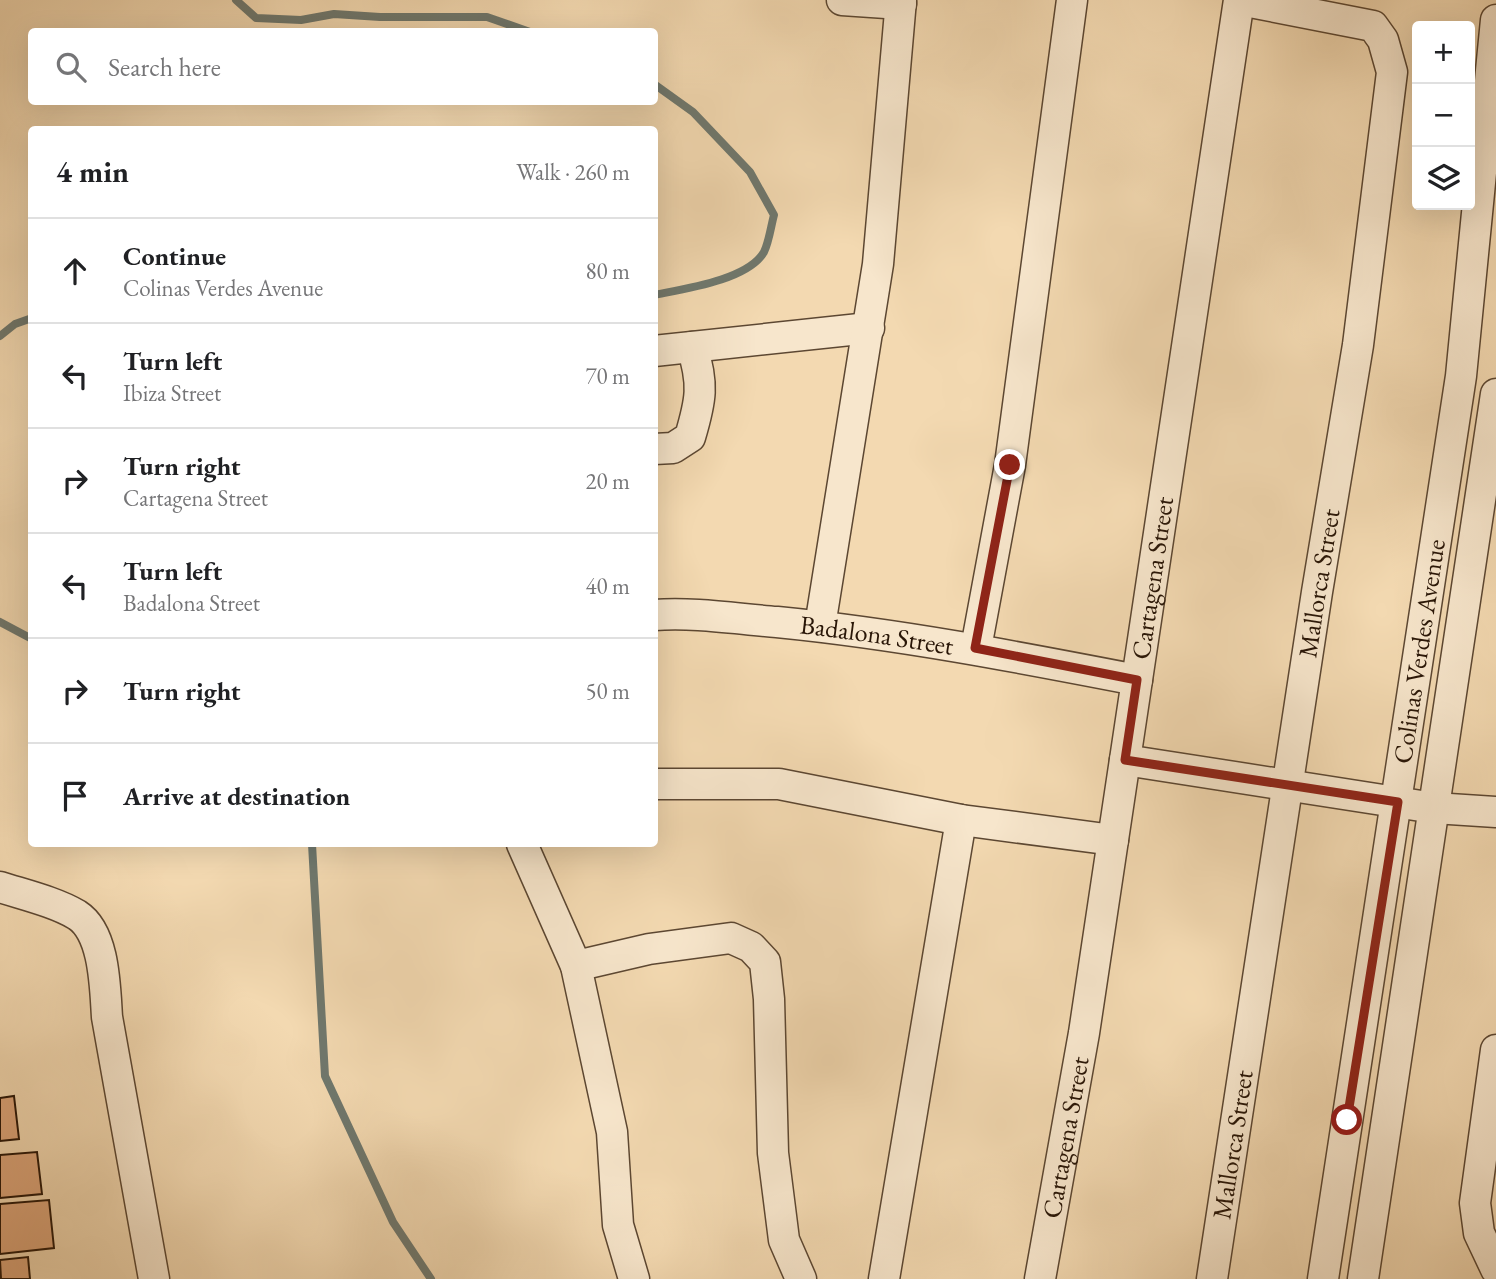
<!DOCTYPE html>
<html lang="en">
<head>
<meta charset="utf-8">
<style>
  :root { --surface:#fff; --page:#f6f6f6; --text:#202124; --muted:#757577; --line:#e0e0e0 }
  body { margin:0; font-family:"EB Garamond",serif; background:var(--page); color:var(--text) }
  .controls { position:absolute; right:21px; top:21px; display:grid; overflow:hidden; border-radius:7px; box-shadow:0 7px 28px #0002 }
  .controls button { width:63px; height:63px; display:grid; place-items:center; padding:0; border:0; border-bottom:2px solid var(--line); background:var(--surface); color:var(--text); font:35px sans-serif }
  .stop { position:absolute; width:21px; height:21px; margin:-16px; border:5px solid #8f2418; border-radius:50%; background:#fff }
  .stop.end { background:#8f2418; border-color:#fff; box-shadow:0 2px 7px #0008 }
  .list { margin:0; padding:0; list-style:none }
  h2 { display:flex; justify-content:space-between; align-items:center; height:91px; margin:0; padding:0 28px; font-size:30px }
  h2 small { font-size:23px; font-weight:400; color:var(--muted) }
  .list li { display:grid; grid-template-columns:46px 1fr auto; gap:21px; align-items:center; box-sizing:border-box; height:105px; padding:0 28px; border-top:2px solid var(--line) }
  .list b { display:block; font-size:26px; white-space:nowrap }
  .list p { margin:0; font-size:23px; white-space:nowrap; color:var(--muted) }
  .list em { font-size:23px; font-style:normal; color:var(--muted) }
  .icon { flex:none; width:38px; height:38px; fill:none; stroke:currentColor; stroke-width:2; stroke-linecap:round; stroke-linejoin:round }
  .map { position:relative; flex:none; width:1496px; height:1279px; overflow:hidden }
  .search { position:absolute; background:var(--surface); box-shadow:0 7px 28px #0002; left:28px; top:28px; width:630px; height:77px; display:flex; align-items:center; gap:18px; box-sizing:border-box; padding:0 24px; border-radius:7px; color:var(--muted); font-size:26px }
  .panel { position:absolute; background:var(--surface); box-shadow:0 7px 28px #0002; left:28px; top:126px; width:630px; height:721px; border-radius:7px }
  .map>svg:first-child { display:block }
  .lines { fill:none; stroke-linecap:round; stroke-linejoin:round }
  .stream { stroke:#6f786e; stroke-width:8 }
  .building { fill:#dca57a; stroke:#291607; stroke-width:2 }
  .minor-casing { stroke:#5c4732; stroke-width:33 }
  .minor { stroke:#f7e6cc; stroke-width:30 }
  .route { stroke:#8f2418; stroke-width:9 }
  .labels { text-anchor:middle; dominant-baseline:central; stroke-width:6; stroke-linejoin:round; paint-order:stroke }
  .street-label { font-size:26px; fill:#291607; stroke:#f7e6cc }
</style>
</head>
<body>
<div class="map">
<svg width="1496" height="1279" viewBox="0 0 1496 1279">
  <rect width="100%" height="100%" fill="#f3d9b1"/>
  <filter id="stains"><feTurbulence type="fractalNoise" baseFrequency=".00286" numOctaves="4"/><feColorMatrix values="0 0 0 0 .2 0 0 0 0 .09 0 0 0 0 .02 0 0 0 .5 -.17"/></filter>
  <radialGradient id="worn" r=".72"><stop offset=".6" stop-color="#630" stop-opacity="0"/><stop offset="1" stop-color="#630" stop-opacity=".3"/></radialGradient>
  <g class="lines">
    <path class="stream" d="M236 0 256 18 301 20 334 14 380 17H487L530 32
      M654 84 693 112 750 172 774 215C771 226 769 242 764 252 748 280 684 289 654 295
      M0 336 15 324 32 318
      M0 622 32 639
      M312 844 325 1076 393 1222 431 1279"/>
  </g>
  <path class="building" d="M14 1096 19 1139 0 1141V1098Z
    M37 1152 42 1194 0 1198V1155Z
    M49 1200 54 1248 0 1254V1204Z
    M28 1257 30 1279H1L0 1260Z"/>
  <g class="lines">
    <defs>
      <g id="minor">
        <path d="M842 0 901 4"/>
        <path d="M654 351 869 328"/>
        <path d="M654 449 673 448 690 437C701 400 704 384 692 347"/>
        <path id="s1" d="M654 615C695 612 737 619 777 622 899 634 1018 657 1137 680"/>
        <path d="M820 626 878 264 901 0"/>
        <path d="M976 648 1010 465 1072 0"/>
        <path d="M1125 760 1434 808 1496 812"/>
        <path d="M654 784H779L961 820 1113 840"/>
        <path d="M522 844 576 966 612 1132 618 1225 634 1279"/>
        <path d="M0 887C25 895 55 902 77 915 105 933 105 988 107 1017L154 1279"/>
        <path d="M576 966 649 949 731 938 751 947 765 962 769 999 773 1153 784 1240 801 1279"/>
        <path d="M1496 1050 1475 1203 1479 1233 1496 1269"/>
        <path d="M884 1279 961 820"/>
        <path id="s2" d="M1040 1279 1084 1033 1239 0"/>
        <path id="s3" d="M1212 1279 1317 592 1358 345 1392 72 1383 40 1373 26 1240 0"/>
        <path id="s4" d="M1323 1279 1461 376 1496 20"/>
        <path d="M1363 1279 1496 394"/>
      </g>
    </defs>
    <use href="#minor" class="minor-casing"/>
    <use href="#minor" class="minor"/>
  </g>
  <g class="lines">
    <path class="route" d="M1010 465 975 648 1137 680 1125 760 1398 802 1347 1120"/>
  </g>
  <g class="labels">
    <g class="street-label">
      <text stroke="none"><textPath href="#s2" startOffset="710">Cartagena Street</textPath></text>
      <text stroke="none"><textPath href="#s3" startOffset="704">Mallorca Street</textPath></text>
      <text stroke="none"><textPath href="#s1" startOffset="224">Badalona Street</textPath></text>
      <text stroke="none"><textPath href="#s4" startOffset="635">Colinas Verdes Avenue</textPath></text>
      <text stroke="none"><textPath href="#s2" startOffset="144">Cartagena Street</textPath></text>
      <text stroke="none"><textPath href="#s3" startOffset="136">Mallorca Street</textPath></text>
    </g>
  </g>
  <rect width="100%" height="100%" filter="url(#stains)"/>
  <rect width="100%" height="100%" fill="url(#worn)"/>
</svg>
<div class="controls">
<button>+</button>
<button>−</button>
<button><svg class="icon" aria-label="layers" viewBox="0 0 24 24"><path d="M12 4l9 5-9 5-9-5zM3 14l9 5 9-5"/></svg></button>
</div>
<div class="stop" style="left:1347px;top:1120px"></div>
<div class="stop end" style="left:1010px;top:465px"></div>
<div class="search"><svg class="icon" aria-label="search" viewBox="0 0 24 24"><circle cx="10" cy="10" r="6"/><path d="M15 15l6 6"/></svg>Search here</div>
<section class="panel">
<h2>4 min<small>Walk · 260 m</small></h2>
<ul class="list">
<li><svg class="icon" aria-label="ahead" viewBox="0 0 24 24"><path d="M12 20V5M6 11l6-6 6 6"/></svg><div><b>Continue</b><p>Colinas Verdes Avenue</p></div><em>80 m</em></li>
<li><svg class="icon" aria-label="left" viewBox="0 0 24 24"><path d="M17 20v-9H6M10 6l-5 5 5 5"/></svg><div><b>Turn left</b><p>Ibiza Street</p></div><em>70 m</em></li>
<li><svg class="icon" aria-label="right" viewBox="0 0 24 24"><path d="M7 20v-9h11M14 6l5 5-5 5"/></svg><div><b>Turn right</b><p>Cartagena Street</p></div><em>20 m</em></li>
<li><svg class="icon" aria-label="left" viewBox="0 0 24 24"><path d="M17 20v-9H6M10 6l-5 5 5 5"/></svg><div><b>Turn left</b><p>Badalona Street</p></div><em>40 m</em></li>
<li><svg class="icon" aria-label="right" viewBox="0 0 24 24"><path d="M7 20v-9h11M14 6l5 5-5 5"/></svg><div><b>Turn right</b></div><em>50 m</em></li>
<li><svg class="icon" aria-label="arrive" viewBox="0 0 24 24"><path d="M6 21V4h12l-3 4 3 4H6"/></svg><div><b>Arrive at destination</b></div></li>
</ul>
</section>
</div>
</body>
</html>
